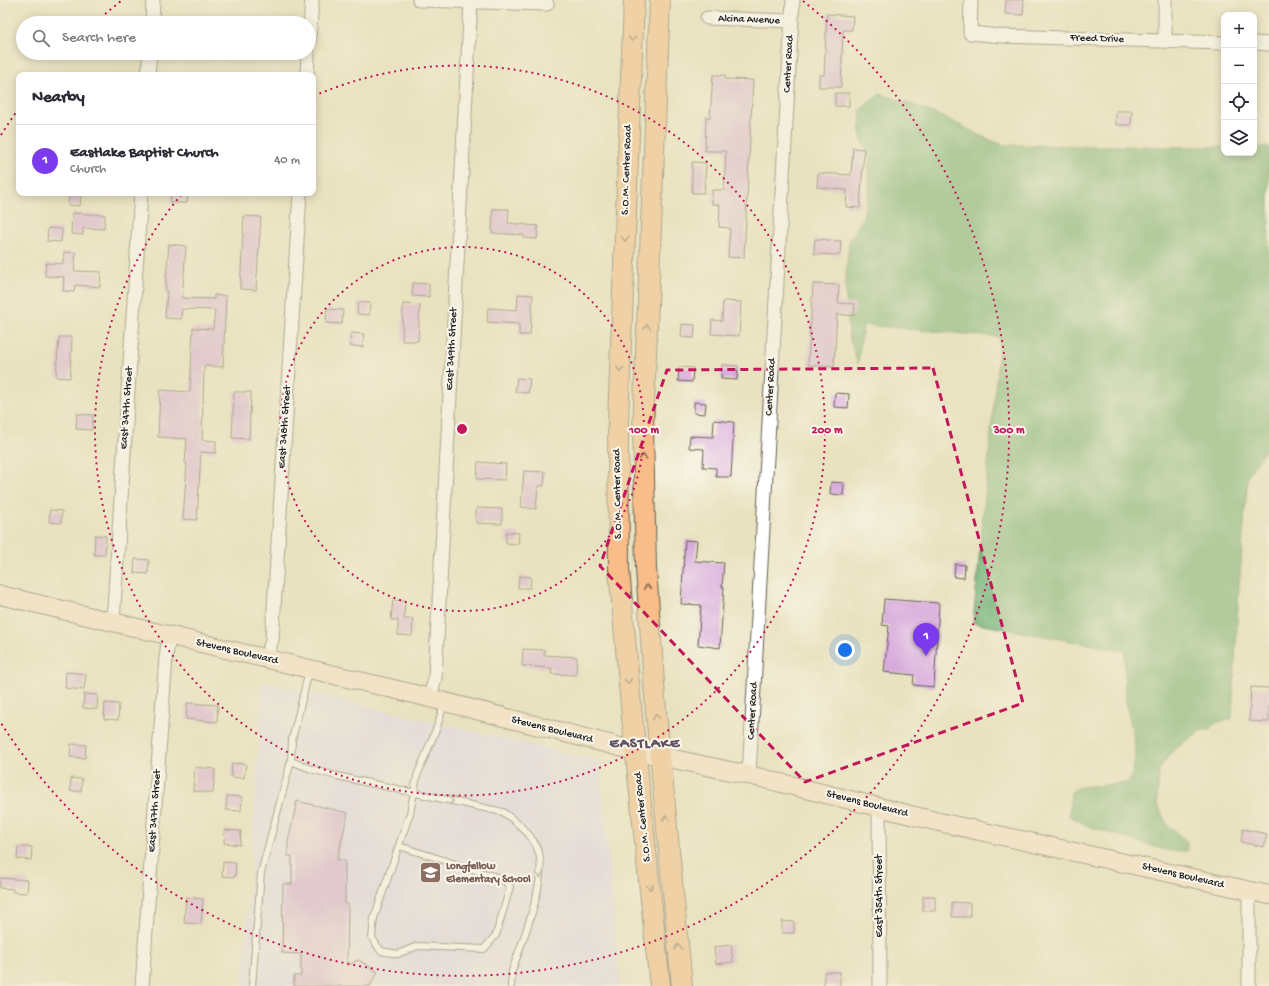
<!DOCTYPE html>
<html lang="en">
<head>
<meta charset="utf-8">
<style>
  :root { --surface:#fff; --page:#f7f7f7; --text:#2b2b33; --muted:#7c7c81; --line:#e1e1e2; --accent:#7c3aed }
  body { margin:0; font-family:"Gochi Hand",sans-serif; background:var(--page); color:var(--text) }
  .controls { position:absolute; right:12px; top:12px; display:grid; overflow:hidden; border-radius:8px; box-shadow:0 2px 10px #0003 }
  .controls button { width:36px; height:36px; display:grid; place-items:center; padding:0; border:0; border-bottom:1px solid var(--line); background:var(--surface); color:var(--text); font:20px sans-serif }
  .you { position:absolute; left:845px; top:650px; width:14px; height:14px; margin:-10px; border:3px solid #fff; border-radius:50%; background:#1a73e8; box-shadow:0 0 0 6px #1a73e833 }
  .badge { display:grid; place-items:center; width:26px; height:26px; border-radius:50%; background:var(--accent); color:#fff; font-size:13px; font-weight:700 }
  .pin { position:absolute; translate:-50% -33px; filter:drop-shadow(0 1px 2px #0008) }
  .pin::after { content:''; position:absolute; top:21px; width:14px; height:12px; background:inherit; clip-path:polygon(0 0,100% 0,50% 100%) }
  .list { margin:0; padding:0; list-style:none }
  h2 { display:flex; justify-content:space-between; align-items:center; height:52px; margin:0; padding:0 16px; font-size:17px }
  h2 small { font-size:13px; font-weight:400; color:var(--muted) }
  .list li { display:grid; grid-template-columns:26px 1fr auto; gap:12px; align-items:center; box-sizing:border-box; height:72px; padding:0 16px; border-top:1px solid var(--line) }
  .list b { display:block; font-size:15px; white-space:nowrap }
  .list p { margin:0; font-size:13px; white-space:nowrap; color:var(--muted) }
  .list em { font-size:13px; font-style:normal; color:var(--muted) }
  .icon { flex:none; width:22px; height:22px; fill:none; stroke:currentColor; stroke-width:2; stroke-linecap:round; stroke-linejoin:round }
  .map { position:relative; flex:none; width:1269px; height:986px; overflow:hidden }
  .search { position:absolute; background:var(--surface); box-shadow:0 2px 10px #0003; left:16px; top:16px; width:300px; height:44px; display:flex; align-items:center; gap:10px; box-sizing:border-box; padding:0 14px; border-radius:22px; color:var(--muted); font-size:15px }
  .panel { position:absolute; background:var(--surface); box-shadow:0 2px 10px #0003; left:16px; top:72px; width:300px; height:124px; border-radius:8px }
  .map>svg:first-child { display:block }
  .built { fill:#dfd5f5 }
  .forest { fill:#71b072; stroke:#466647 }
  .building { fill:#d8abdd }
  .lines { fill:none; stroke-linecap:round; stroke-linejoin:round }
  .lane-casing { stroke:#646155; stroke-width:8 }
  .street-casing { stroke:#646155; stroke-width:15 }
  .secondary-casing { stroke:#646155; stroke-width:20 }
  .primary-casing { stroke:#646155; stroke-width:22 }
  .lane { stroke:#fff; stroke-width:6 }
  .street { stroke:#fff; stroke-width:13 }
  .secondary { stroke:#fce5cf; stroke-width:18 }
  .primary { stroke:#f8bd88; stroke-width:20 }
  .oneway { stroke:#8a6c52 }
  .oneway2 { stroke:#999 }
  .marked { fill:none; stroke:#c2185b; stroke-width:3; stroke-dasharray:8 5; stroke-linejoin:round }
  .ring { fill:none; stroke:#c2185b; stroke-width:2; stroke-dasharray:2 4 }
  .labels { text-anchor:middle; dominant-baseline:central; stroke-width:4; stroke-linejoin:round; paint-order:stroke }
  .street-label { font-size:11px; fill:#1c1c1c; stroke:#fbf7ec }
  .education-label { font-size:11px; font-weight:bold; fill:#785e54; stroke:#fbf7ec; text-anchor:start }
  .district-label { font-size:15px; font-weight:bold; letter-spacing:1px; fill:#5e4e60; stroke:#fbf7ec }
  .centre { fill:#c2185b; stroke:#fbf7ec; stroke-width:2 }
  .ring-label { font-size:12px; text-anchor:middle; font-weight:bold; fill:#c2185b; stroke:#fbf7ec; stroke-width:4; stroke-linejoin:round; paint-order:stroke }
</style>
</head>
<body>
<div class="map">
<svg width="1269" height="986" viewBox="0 0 1269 986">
  <rect width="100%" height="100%" fill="#fbf7ec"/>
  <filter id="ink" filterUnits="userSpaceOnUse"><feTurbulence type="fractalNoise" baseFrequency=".025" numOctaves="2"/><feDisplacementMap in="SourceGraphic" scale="8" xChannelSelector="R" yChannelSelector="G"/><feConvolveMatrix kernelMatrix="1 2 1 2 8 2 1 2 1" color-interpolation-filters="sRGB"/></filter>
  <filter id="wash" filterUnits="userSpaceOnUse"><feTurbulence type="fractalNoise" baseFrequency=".012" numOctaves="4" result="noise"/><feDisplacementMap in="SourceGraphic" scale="16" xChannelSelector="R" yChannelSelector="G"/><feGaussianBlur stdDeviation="0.9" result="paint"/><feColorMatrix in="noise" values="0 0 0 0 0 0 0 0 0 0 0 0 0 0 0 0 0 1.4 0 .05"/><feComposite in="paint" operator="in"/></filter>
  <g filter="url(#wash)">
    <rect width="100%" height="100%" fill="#e9e2c0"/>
    <path class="built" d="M263 682 600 761 620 986H243Z"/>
    <path class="forest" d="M880 94C903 101 927 110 950 120 968 129 984 139 1004 145L1224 147V153H1254V147H1269V445L1248 475 1239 588 1232 719 1218 722 1210 729 1200 731 1171 752 1159 770 1157 804 1168 826 1187 841V851H1168L1088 826 1069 816 1071 792 1079 787 1128 783C1144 752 1128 725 1125 694 1124 680 1125 665 1125 651L973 623 1000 337 863 325 858 364 849 337 845 283 849 242 862 220 869 193V158L860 133 861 109Z"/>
    <g id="blocks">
      <path class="building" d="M1006 0H1024L1023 15 1005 14Z
        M827 14 853 16 852 30H843L841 87H819V75H824Z
        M713 75H725V79L753 80 744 258 728 257 730 228 719 227 720 205 712 204V190H724L726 151H705L706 117 710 118Z
        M835 93H849V106H835Z
        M1116 111H1132L1131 125H1116Z
        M853 148 864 149 860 208 846 207 847 190 817 187 818 173 851 175Z
        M692 162 706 163 704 193H692Z
        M69 193 81 194 80 206 68 205Z
        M171 193H188L187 203H170Z
        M493 209H509L508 223 538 226 537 239 524 238V235L492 233Z
        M72 213 105 215 104 229 83 228V235L71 234Z
        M244 216 261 217 256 290 240 289Z
        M48 228 62 229 61 242 47 241Z
        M815 239 841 241 840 255 814 254Z
        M169 244 186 246 182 298 214 299V295L226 296 223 367 204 366 202 440 216 441V453L201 452 197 520 183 519 187 464 185 463 187 439 158 437 160 390 190 392 193 328 213 329 215 310 182 309 181 319 165 318 167 291H165Z
        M64 252 76 253 74 271 101 272 100 287 75 285 74 292 63 291 64 277 45 276 46 263 63 264Z
        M413 283 429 284V297L412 296Z
        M813 284 839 285 838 303 855 304 854 316 837 314 834 367 808 365Z
        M518 294 533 295 530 335H519V324L487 322 488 308 517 310Z
        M723 301 741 302 739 336 711 334 712 320 722 321Z
        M358 302 370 303 369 315 357 314Z
        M403 304 420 305 418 341H402Z
        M327 309 343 310 342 324 326 323Z
        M682 324 695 325 694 338 681 337Z
        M351 333 364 334 363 347 350 346Z
        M59 337H72L70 378 56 377Z
        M722 365 738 366 737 380 721 379Z
        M679 367 693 368 692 382 678 381Z
        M517 378 530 379 528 393 515 392Z
        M234 392H251L249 439 232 438Z
        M835 393 849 394 848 408 834 407Z
        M694 402 706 403 705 414 694 413Z
        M77 414 93 415 92 430 76 429Z
        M714 420 734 422 731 477H716V468L703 467 704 449 689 448 690 436 713 437Z
        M478 462 506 464 505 480 477 479Z
        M524 471 545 472 544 486H538L536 509 521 507Z
        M831 482 844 483 843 495 830 494Z
        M476 508 502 509V524L476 523Z
        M50 510 62 511 61 523 49 522Z
        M506 532 519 533 518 544 506 543Z
        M95 535 106 536 105 555H94Z
        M685 540 697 541 695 561 724 563 722 587H724L720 648 698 645 701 605 681 604Z
        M135 559 149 560 148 574 134 573Z
        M955 564 965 565 964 578 954 577Z
        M519 576 531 577 530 588H518Z
        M884 599 939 603 934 687 913 685 914 675 884 672 889 626 882 625Z
        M393 600 405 601 404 619H413L412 636 398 635V620H391Z
        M523 649 545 650 544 655 577 657 576 675 551 674 552 668 522 666Z
        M66 672 86 674 84 690 65 688Z
        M1251 687 1269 688V722L1249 721Z
        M84 694 98 695 97 709 83 708Z
        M105 703 119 704 118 720 104 719Z
        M187 703 218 705 217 722 186 719Z
        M71 744 86 745 85 758 70 757Z
        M232 763 246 764 244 778 231 777Z
        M195 767 215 769 213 793 193 791Z
        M71 778 82 779 81 791H70Z
        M227 796 242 797 241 811 226 810Z
        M297 801 348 813 337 860H345V904H348L347 966 358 960 378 972 370 986H294V976H301V954L282 953 283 884H292V856H288V842Z
        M1243 829 1267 834 1264 847 1241 842Z
        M225 830 241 831 240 845 224 843Z
        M18 847H32L31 860 17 859Z
        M223 862 236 863 235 877 222 876Z
        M0 878 28 880 27 893 13 892V889L0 888Z
        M923 896H935V911H923Z
        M186 897 203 899 201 924 184 923Z
        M952 902 970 903V917H952Z
        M782 921 794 922V933H782Z
        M731 945 733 962 716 964 714 947Z
        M824 972H840V986H824Z"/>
    </g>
  </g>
  <g filter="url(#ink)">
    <use href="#blocks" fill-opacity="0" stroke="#646155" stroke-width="1"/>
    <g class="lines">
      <defs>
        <path id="lane" d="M291 761 311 769 337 776 503 812C517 823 533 834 539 853 547 881 522 942 512 971L511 986
          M399 846 503 879 510 887 496 935 484 949 417 946 398 954 381 951 372 938 374 918 410 813 417 776 437 727 444 704
          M252 986 261 873 291 761 292 740 309 671"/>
        <path id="street" d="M419 0 547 4
          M971 0 970 33 1000 36 1224 43
          M707 18 792 21
          M152 23 153 0
          M1165 41V0
          M309 42 312 0
          M1254 43 1269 44
          M148 75 150 53
          M307 75 308 53
          M113 622 141 193
          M266 659 272 640 300 193
          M430 698 435 678 471 0
          M749 775 793 0
          M879 807 880 986
          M1249 891V986
          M142 986 166 657 169 636"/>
        <path id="secondary" d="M0 595 414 694 636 751 749 775 939 822 1269 895"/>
        <path id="primary" d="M634 0 618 423 619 569 632 717 660 986
          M660 0 643 429 646 568 656 712 682 986"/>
      </defs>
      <use href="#lane" class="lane-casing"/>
      <use href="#street" class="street-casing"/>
      <use href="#secondary" class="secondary-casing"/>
      <use href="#primary" class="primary-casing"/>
      <use href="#lane" class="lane"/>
      <use href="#street" class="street"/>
      <use href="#secondary" class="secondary"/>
      <use href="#primary" class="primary"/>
    </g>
    <defs><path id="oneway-chevron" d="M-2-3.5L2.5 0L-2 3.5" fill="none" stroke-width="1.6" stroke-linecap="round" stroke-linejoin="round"/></defs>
    <g class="oneway">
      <use href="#oneway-chevron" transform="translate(632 39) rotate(92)"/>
      <use href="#oneway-chevron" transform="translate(625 239) rotate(92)"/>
      <use href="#oneway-chevron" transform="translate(647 327) rotate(-88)"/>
      <use href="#oneway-chevron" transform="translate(620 369) rotate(92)"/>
      <use href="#oneway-chevron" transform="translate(643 457) rotate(-91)"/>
      <use href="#oneway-chevron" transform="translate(647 587) rotate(-94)"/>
      <use href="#oneway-chevron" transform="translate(628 681) rotate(85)"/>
      <use href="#oneway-chevron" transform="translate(656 717) rotate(-96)"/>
      <use href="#oneway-chevron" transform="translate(666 818) rotate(-95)"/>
      <use href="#oneway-chevron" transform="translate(650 887) rotate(84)"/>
      <use href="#oneway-chevron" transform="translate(678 947) rotate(-95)"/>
    </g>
    <g class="oneway2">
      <use href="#oneway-chevron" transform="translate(451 801) rotate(12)"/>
      <use href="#oneway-chevron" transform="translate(540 875) rotate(87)"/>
    </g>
  </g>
  <path d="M0 0H1269V986H0ZM933 368 1023 703 805 782 600 566 667 370Z" fill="#e9e2c0" fill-opacity=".55" fill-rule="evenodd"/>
  <path class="marked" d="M933 368 1023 703 805 782 600 566 667 370Z"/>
  <g class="ring">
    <circle cx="462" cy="429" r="182"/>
    <path d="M314 96A365 365 0 1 1 182 194"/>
    <path d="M1 135A547 547 0 0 1 17 111M96 22A547 547 0 0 1 121 1M803 1A547 547 0 1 1 1 723"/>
  </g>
  <defs>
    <symbol id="school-square" viewBox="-11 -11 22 22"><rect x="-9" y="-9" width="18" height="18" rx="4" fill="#8d6e63" stroke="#fbf7ec"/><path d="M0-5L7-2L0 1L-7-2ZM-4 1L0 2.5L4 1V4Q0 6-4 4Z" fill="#fff"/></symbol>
  </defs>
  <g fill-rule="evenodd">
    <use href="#school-square" x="418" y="860" width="25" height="25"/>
  </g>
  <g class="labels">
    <g class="street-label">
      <text transform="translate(749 20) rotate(2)">Alcina Avenue</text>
      <text transform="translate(1097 39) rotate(2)">Freed Drive</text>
      <text transform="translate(789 64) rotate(-87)">Center Road</text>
      <text transform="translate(627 170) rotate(-88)">S.O.M. Center Road</text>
      <text transform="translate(452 349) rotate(-87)">East 349th Street</text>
      <text transform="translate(771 387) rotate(-87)">Center Road</text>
      <text transform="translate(127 408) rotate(-86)">East 347th Street</text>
      <text transform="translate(285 427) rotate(-86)">East 348th Street</text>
      <text transform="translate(618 494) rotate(-91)">S.O.M. Center Road</text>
      <text transform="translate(237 652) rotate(13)">Stevens Boulevard</text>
      <text transform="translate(753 711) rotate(-87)">Center Road</text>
      <text transform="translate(552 730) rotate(14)">Stevens Boulevard</text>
      <text transform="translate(867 804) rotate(14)">Stevens Boulevard</text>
      <text transform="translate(155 811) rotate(-86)">East 347th Street</text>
      <text transform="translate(643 817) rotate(-96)">S.O.M. Center Road</text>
      <text transform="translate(1183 876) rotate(13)">Stevens Boulevard</text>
      <text transform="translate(880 896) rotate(-90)">East 354th Street</text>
    </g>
    <g class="education-label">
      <text x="446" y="867">Longfellow<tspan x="446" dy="13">Elementary School</tspan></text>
    </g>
    <g class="district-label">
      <text x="645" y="744">EASTLAKE</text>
    </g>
  </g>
  <circle cx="462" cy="429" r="6" class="centre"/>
  <g class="ring-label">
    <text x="644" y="433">100 m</text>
    <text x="827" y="433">200 m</text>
    <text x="1009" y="433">300 m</text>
  </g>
</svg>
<div class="controls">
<button>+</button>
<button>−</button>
<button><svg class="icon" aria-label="locate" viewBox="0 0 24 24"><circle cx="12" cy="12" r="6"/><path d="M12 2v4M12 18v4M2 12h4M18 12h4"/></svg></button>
<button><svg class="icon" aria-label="layers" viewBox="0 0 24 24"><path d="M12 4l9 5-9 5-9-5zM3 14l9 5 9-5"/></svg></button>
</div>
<div class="you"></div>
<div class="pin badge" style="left:926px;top:656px">1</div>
<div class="search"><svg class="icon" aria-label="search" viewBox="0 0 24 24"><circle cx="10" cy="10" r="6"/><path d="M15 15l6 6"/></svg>Search here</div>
<section class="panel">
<h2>Nearby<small></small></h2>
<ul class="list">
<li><span class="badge">1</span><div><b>Eastlake Baptist Church</b><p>Church</p></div><em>40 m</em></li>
</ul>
</section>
</div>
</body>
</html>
